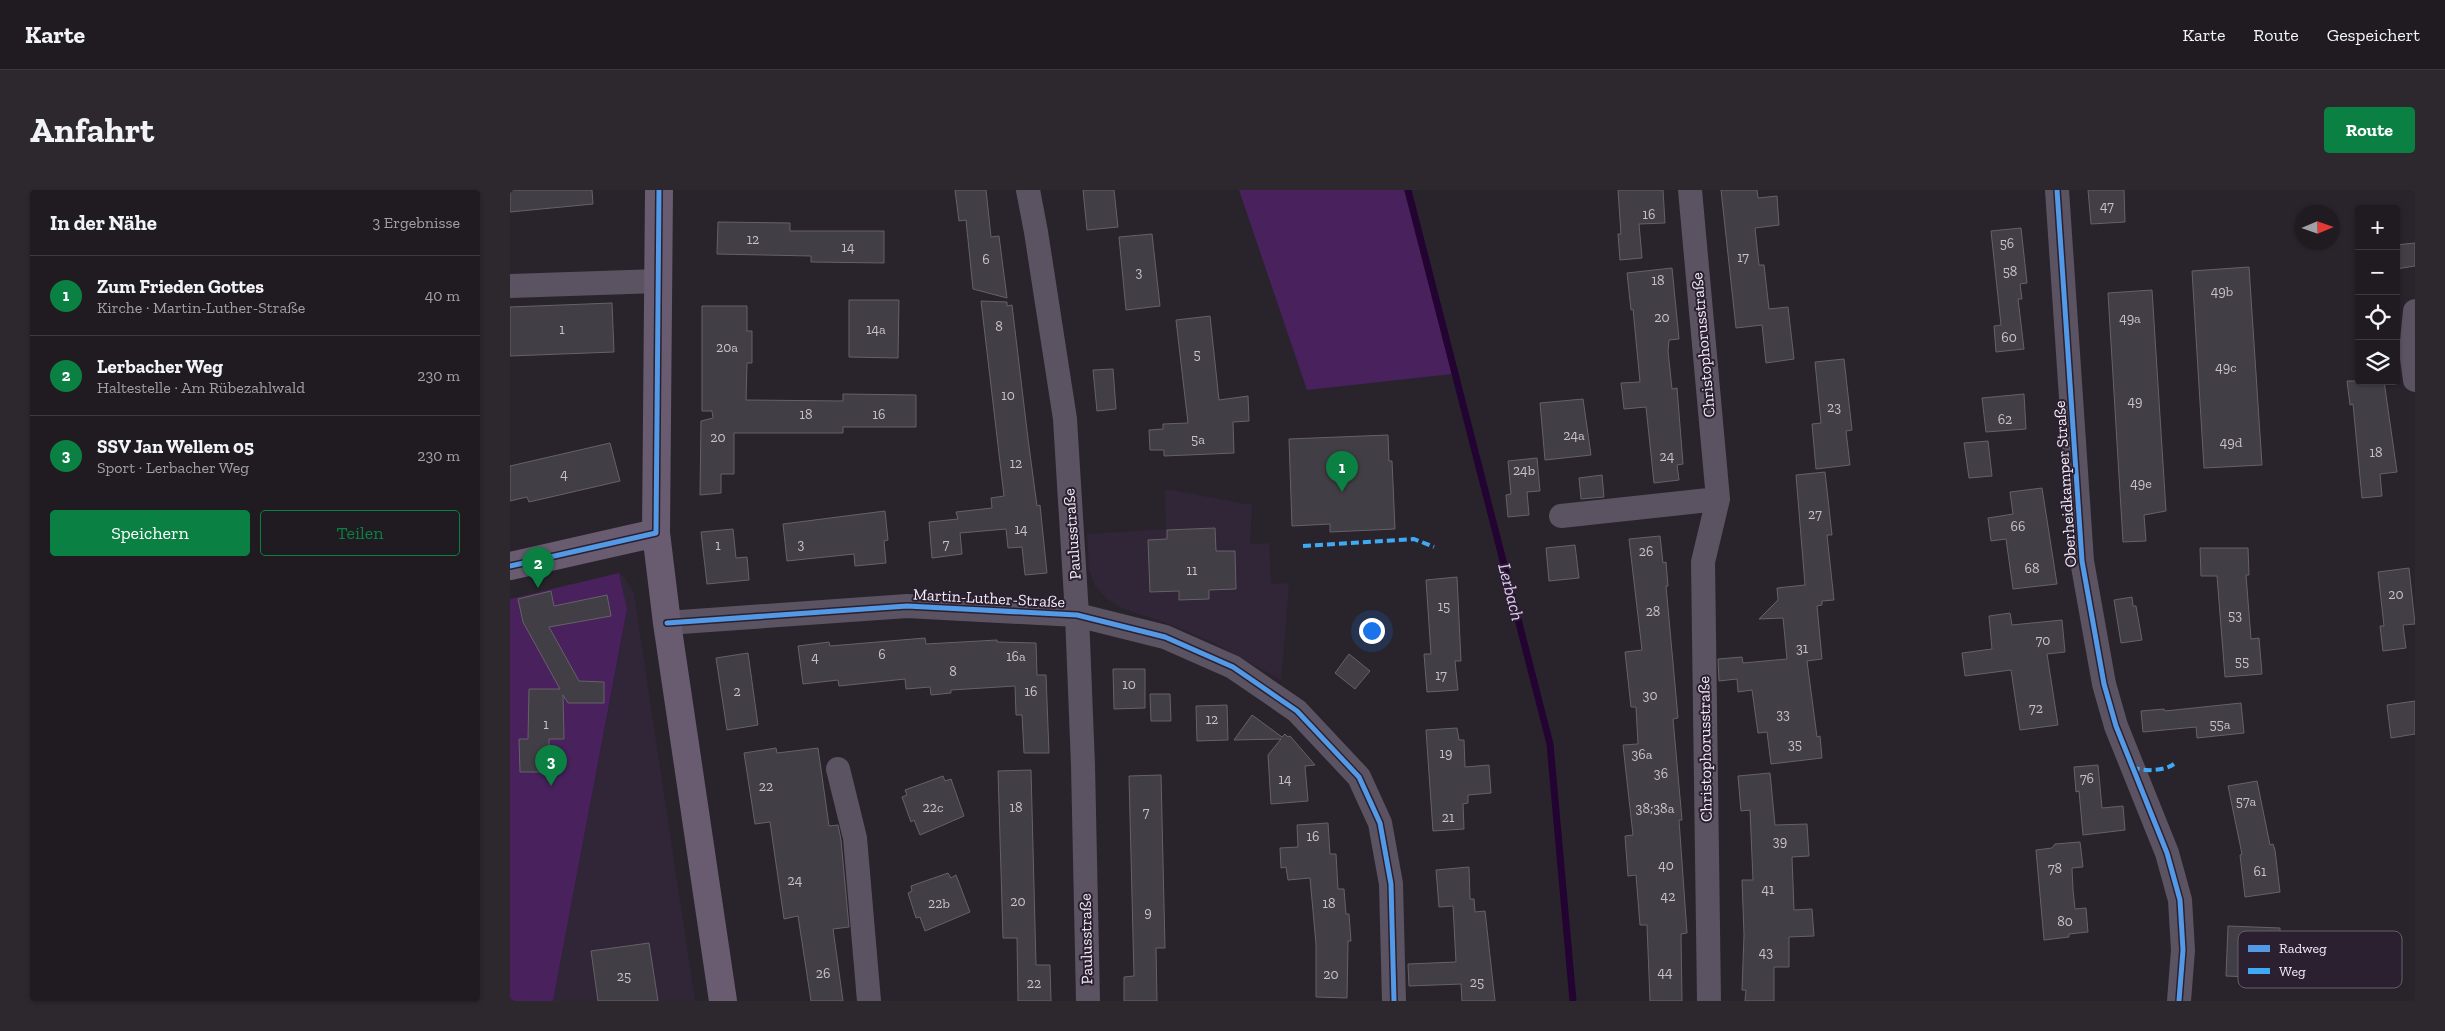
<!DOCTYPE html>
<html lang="de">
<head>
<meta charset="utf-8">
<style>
  :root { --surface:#1f1b21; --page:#2c282e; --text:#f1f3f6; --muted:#a1a1a5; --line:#3c393f; --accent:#0b8043 }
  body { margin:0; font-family:"Zilla Slab",serif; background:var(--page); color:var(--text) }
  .controls { position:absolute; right:15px; top:15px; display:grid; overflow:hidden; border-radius:5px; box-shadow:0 1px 4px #0004 }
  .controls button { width:45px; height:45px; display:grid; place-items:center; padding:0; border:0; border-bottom:1px solid var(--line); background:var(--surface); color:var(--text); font:25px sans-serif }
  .compass { position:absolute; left:1785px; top:15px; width:45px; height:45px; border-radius:50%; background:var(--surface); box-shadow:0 1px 4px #0004; rotate:88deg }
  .you { position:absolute; left:861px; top:440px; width:18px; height:18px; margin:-12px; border:4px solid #fff; border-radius:50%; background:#1a73e8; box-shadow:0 0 0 8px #1a73e833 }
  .badge { display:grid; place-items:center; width:32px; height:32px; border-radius:50%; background:var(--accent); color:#fff; font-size:16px; font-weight:700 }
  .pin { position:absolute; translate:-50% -41px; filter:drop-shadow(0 1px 2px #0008) }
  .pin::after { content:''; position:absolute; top:26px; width:18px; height:15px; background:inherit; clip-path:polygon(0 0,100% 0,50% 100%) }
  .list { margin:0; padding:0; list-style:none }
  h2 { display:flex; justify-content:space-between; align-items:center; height:65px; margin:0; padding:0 20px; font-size:21px }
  h2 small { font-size:16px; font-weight:400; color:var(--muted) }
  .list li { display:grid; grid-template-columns:32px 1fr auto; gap:15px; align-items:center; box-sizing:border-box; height:80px; padding:0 20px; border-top:1px solid var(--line) }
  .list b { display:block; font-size:19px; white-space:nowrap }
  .list p { margin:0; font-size:16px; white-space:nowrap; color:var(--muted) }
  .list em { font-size:16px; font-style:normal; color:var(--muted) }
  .actions { display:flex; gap:10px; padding:15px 20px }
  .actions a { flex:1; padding:11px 0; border:1px solid var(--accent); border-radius:5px; text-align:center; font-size:18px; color:var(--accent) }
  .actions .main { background:var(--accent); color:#fff }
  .icon { flex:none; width:28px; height:28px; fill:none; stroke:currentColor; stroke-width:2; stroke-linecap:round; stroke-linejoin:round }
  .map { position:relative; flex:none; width:1905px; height:811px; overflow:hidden; border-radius:5px }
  header { display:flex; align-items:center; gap:30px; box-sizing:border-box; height:70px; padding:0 25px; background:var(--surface); border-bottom:1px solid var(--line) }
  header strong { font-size:24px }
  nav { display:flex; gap:28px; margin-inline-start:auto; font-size:18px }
  .intro { display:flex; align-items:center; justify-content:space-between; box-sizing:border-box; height:120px; padding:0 30px }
  h1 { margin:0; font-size:35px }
  .button { padding:12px 22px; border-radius:5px; background:var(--accent); color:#fff; font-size:18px; font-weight:700 }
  main { display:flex; gap:30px; padding:0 30px }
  aside { flex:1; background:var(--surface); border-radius:5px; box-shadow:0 1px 4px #0004 }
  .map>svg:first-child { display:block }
  .built { fill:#312538 }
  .green { fill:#48215d }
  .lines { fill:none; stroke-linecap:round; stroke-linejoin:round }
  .stream { stroke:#230332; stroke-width:7 }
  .building { fill:#423e45; stroke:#666168 }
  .street { stroke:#5c5362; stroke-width:24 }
  .secondary { stroke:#695c70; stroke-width:28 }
  .quiet { stroke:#3fa9f5; stroke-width:4; stroke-dasharray:8 4; stroke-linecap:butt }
  .cycleway-casing { stroke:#2a2030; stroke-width:8 }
  .cycleway { stroke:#5399e6; stroke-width:5 }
  .labels { text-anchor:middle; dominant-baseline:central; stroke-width:4; stroke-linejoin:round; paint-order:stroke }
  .number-label { font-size:14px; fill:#c8c1cb }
  .street-label { font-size:16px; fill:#f4edf8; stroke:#2a2030 }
  .water-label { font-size:18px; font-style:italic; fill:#e1c8f1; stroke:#2a2030 }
  .key { fill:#2a2030; stroke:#675e6c; stroke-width:1 }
  .key-label { font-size:14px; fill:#f4edf8 }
</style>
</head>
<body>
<header>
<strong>Karte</strong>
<nav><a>Karte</a><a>Route</a><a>Gespeichert</a></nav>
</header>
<div class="intro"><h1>Anfahrt</h1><a class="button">Route</a></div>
<main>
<aside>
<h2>In der Nähe<small>3 Ergebnisse</small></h2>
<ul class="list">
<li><span class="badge">1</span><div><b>Zum Frieden Gottes</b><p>Kirche · Martin-Luther-Straße</p></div><em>40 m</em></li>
<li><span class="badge">2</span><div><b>Lerbacher Weg</b><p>Haltestelle · Am Rübezahlwald</p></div><em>230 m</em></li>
<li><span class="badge">3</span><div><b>SSV Jan Wellem 05</b><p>Sport · Lerbacher Weg</p></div><em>230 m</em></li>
</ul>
<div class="actions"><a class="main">Speichern</a><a>Teilen</a></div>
</aside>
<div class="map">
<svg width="1905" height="811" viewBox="0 0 1905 811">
  <rect width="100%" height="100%" fill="#29242c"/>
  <path class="built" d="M655 299 742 315 740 354 759 353 761 394 779 393 771 490 704 453 654 432 611 418 597 409 585 396 579 379 577 344 656 339Z
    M109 383 115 388 124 404 185 811H43L117 420Z"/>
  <path class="green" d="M729 0H894L942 184 797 200Z
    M109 383 117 419 43 811H0V409Z"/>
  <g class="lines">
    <path class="stream" d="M898 0 1040 554 1063 811"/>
  </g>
  <path class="building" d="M0 0H82L83 14 0 22Z
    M445 0H476L481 47 489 46 497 108 463 99 456 30 449 31Z
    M573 0H604L608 37 577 40Z
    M1108 0H1153L1155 33 1129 34 1132 68 1110 70 1108 44H1111Z
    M1211 0H1247L1248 8 1267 6 1269 35 1245 38 1249 75H1254L1259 119 1278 117 1284 169 1256 173 1252 135 1226 138Z
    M1578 0H1614L1615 32 1581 34Z
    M208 32 280 33V41H374V73L301 72V66L207 64Z
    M1511 38 1517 93 1510 94 1512 109H1508L1514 159 1486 162 1484 136 1491 135 1481 41Z
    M642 44 650 116 616 120 609 47Z
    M1905 53V76L1886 79V55Z
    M1739 77 1752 275 1694 278 1682 81Z
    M1162 78 1169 149 1159 150 1158 161 1162 199 1167 198 1173 274 1167 275 1169 290 1144 293 1136 217 1114 219 1111 193 1130 192 1123 119 1121 120 1117 83Z
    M1642 100 1656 321 1634 325 1636 351 1613 352 1598 103Z
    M339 110H389L388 168 339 167Z
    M471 111 497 112V116L502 115 518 249 527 316 530 315 537 383 515 385 512 357 498 358 496 339 450 343 452 364 422 368 419 332 448 329 446 322 482 318 481 308 494 306Z
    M102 113 104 162 0 166V117Z
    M192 116H237V141H242V173H237L236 210 333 211V204L406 205V237H333V243H224V284H211V303L190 305 191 231 203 228 202 221H192Z
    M700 126 709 210 738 206 739 231 723 232 724 263 654 266V260H640L639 240 653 239V234L678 233 666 130Z
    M1334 169 1342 240 1336 241 1340 275 1306 279 1302 234 1311 233 1305 172Z
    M603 179 606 219 587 221 583 180Z
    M1837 191H1874L1887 282 1870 284 1872 306 1852 308 1843 214 1840 215Z
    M1514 204 1516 239 1476 242 1472 208Z
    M1073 209 1081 265 1035 270 1030 213Z
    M878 245 879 271H882L885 339 820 342V334L782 336 779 249Z
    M1478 251 1482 286 1459 288 1454 253Z
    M100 253 110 291 19 312 17 307 0 311V276Z
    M1027 268 1030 301 1017 302 1019 325 998 327 996 305 1001 304 998 271Z
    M1315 282 1322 345H1317L1324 410 1312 411V415L1307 416 1312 469 1297 471 1307 547 1310 546 1312 568 1261 574 1257 542 1248 543 1242 500 1228 502 1227 489 1209 491 1208 469 1232 467 1233 473 1277 469 1273 428 1249 429 1268 410 1267 398 1295 395 1286 285Z
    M1092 285 1094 307 1071 309 1069 288Z
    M1532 298 1547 394 1503 399 1496 349 1481 351 1478 328 1503 324 1500 302Z
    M375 321 378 350 374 351 376 373 345 376 344 364 277 371 273 334Z
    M705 338 706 361H725L726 399 699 400V409L669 410V401L640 402 638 350 657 349V340Z
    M223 339 226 368 237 367 239 390 197 394 191 342Z
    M1150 346 1153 373 1156 372 1158 396H1156L1168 528 1163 529 1172 630H1169L1177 743 1171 744 1172 811H1140L1137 735H1130L1126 685 1118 686 1115 646 1123 645 1113 555 1128 554 1126 517H1121L1115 462 1132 460 1119 349Z
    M1065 355 1069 388 1039 391 1036 358Z
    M1690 358H1738L1739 385H1736L1741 449 1749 448 1752 484 1715 487 1707 386H1691Z
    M1899 378 1905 434 1893 435 1896 458 1873 461 1870 436H1874L1868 382Z
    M947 387 951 471H945L948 500 917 502 914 464H921L916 390Z
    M41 401 44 416 97 405 101 426 39 437 69 491 94 492V513H58L53 505 54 549H39V582H10L9 549H18L19 499H50L13 432 8 409Z
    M1622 407 1623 416H1626L1632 450 1611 453 1604 410Z
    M1500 423 1502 435 1552 430 1555 462 1537 464 1548 535 1510 540 1501 480 1455 486 1452 463 1482 459 1479 426Z
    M415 448 416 454 487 450V452L526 453 527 485H536L539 563H514L512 525H506L505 496 441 500V503L421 505 420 497 396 499 395 489 329 496 328 490 293 494 288 456 319 452 320 456Z
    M238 463 248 535 217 540 206 468Z
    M839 464 860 481 845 499 825 483Z
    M603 479H635V518L604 519Z
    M640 504H660L661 531H641Z
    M1905 511V544L1881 548 1877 515Z
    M1731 513 1734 543 1687 548 1686 537 1633 542 1631 521 1654 519 1655 521Z
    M717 515 718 550 687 551 686 516Z
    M742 525 772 547 775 544 778 547 780 546 805 575 795 576 798 611 761 614 758 565 771 549 724 550Z
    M947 538 949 550H954L955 577 979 575 981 603 958 605V613L953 614 954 639 923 641 916 540Z
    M266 558 267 563 308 558 319 636 328 635 331 650 339 737 323 739 333 811H301L288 726 274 729 260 632 245 634 234 563Z
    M1588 575 1592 618 1613 616 1615 640 1573 645 1569 601 1566 602 1564 577Z
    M521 580 526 775H540L541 811H508L507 748H493L488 581Z
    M1260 583 1265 635 1297 634 1299 666 1282 667 1284 720 1302 719 1304 746 1279 747V777H1264V811H1235L1236 800H1232L1234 745 1232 690H1243L1240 620 1231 621 1228 586Z
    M651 585 655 758H646L647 811H614V787L624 786 619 586Z
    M433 586 435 591 441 589 454 626 410 645 404 630 401 632 392 607 397 605 395 600Z
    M1747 591 1760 655 1763 654 1765 660 1770 702 1735 707 1730 665 1732 664 1718 596Z
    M818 633 820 664H826L828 699H834L836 724H839L841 751H838L837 808 806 807V754L800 688 778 690 776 677 771 678 770 658 788 657 787 635Z
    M1570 652 1573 677 1562 678 1563 700 1565 719 1576 718 1578 742 1559 744V747L1534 750 1526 660 1542 658 1545 654Z
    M959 677 960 709H964L965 722 975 721 985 811H952L951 794 899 796 898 774 946 772 943 716 929 717 926 680Z
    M438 683 441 688 446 685 460 722 415 741 410 727 406 728 398 703 402 701 401 696Z
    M1718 736 1770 738V773H1783L1782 796 1739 795V787L1716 786Z
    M139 753 148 811H88L81 761Z"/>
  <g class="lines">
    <path class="street" d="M518 0 526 42 555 229 567 425 573 575 578 811
      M1180 0 1208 309 1193 372 1199 811
      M1547 0 1572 371 1594 494 1606 536 1657 663 1670 710 1673 760 1669 811
      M0 96 149 91
      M1905 121 1901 161 1905 190
      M1051 326 1208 309
      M157 433 397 416 567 425 655 447 723 477 787 521 849 587 870 633 881 694 884 811
      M328 579 345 648 359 811"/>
    <path class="secondary" d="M149 0 146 343 157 433 213 811
      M0 376 146 343"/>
    <path class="quiet" d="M793 356 904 349 924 357
      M1622 577C1633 582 1654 581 1664 574"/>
    <defs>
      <path id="cycleway" d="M1547 0 1572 371 1594 494 1606 536 1657 663 1670 710 1673 760 1669 811
        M0 376 146 343 149 0
        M157 433 397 416 567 425 655 447 723 477 787 521 849 587 870 633 881 694 884 811"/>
    </defs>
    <use href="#cycleway" class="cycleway-casing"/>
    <use href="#cycleway" class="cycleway"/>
  </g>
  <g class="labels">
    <g class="number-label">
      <text x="1597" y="16">47</text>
      <text x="1139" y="24">16</text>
      <text x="243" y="49">12</text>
      <text x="1497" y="53">56</text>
      <text x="338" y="57">14</text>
      <text x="1233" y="67">17</text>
      <text x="476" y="69">6</text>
      <text x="1500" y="81">58</text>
      <text x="629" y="82">3</text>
      <text x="1148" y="90">18</text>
      <text x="1712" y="101">49b</text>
      <text x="1152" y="127">20</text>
      <text x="1620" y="128">49a</text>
      <text x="489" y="136">8</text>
      <text x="52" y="139">1</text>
      <text x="366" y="139">14a</text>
      <text x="1499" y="147">60</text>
      <text x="217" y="157">20a</text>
      <text x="687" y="164">5</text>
      <text x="1716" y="177">49c</text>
      <text x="498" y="205">10</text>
      <text x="1625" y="211">49</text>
      <text x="1324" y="217">23</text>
      <text x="296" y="224">18</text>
      <text x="369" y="224">16</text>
      <text x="1495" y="229">62</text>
      <text x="1064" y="245">24a</text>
      <text x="208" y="247">20</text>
      <text x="688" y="249">5a</text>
      <text x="1721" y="252">49d</text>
      <text x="1866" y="262">18</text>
      <text x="1157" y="266">24</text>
      <text x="506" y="273">12</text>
      <text x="1014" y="280">24b</text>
      <text x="54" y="284">4</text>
      <text x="1631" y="293">49e</text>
      <text x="1305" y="324">27</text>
      <text x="1508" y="336">66</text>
      <text x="511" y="339">14</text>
      <text x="291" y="354">3</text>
      <text x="436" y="354">7</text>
      <text x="208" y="355">1</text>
      <text x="1136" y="361">26</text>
      <text x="1522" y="378">68</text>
      <text x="682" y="380">11</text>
      <text x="1886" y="404">20</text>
      <text x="934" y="416">15</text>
      <text x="1143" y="421">28</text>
      <text x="1725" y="425">53</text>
      <text x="1533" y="450">70</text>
      <text x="1292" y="458">31</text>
      <text x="372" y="464">6</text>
      <text x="506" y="466">16a</text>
      <text x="305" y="467">4</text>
      <text x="1732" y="471">55</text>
      <text x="443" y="481">8</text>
      <text x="931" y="485">17</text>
      <text x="619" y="494">10</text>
      <text x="227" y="501">2</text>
      <text x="521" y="501">16</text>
      <text x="1140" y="505">30</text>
      <text x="1526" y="518">72</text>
      <text x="1273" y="524">33</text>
      <text x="702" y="529">12</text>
      <text x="36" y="534">1</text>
      <text x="1710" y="534">55a</text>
      <text x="1285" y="554">35</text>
      <text x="936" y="563">19</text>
      <text x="1132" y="564">36a</text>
      <text x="1151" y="583">36</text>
      <text x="1577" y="588">76</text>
      <text x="775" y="589">14</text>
      <text x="256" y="596">22</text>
      <text x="1736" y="611">57a</text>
      <text x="423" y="617">22c</text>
      <text x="506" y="617">18</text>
      <text x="1145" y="618">38;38a</text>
      <text x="636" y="622">7</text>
      <text x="938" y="627">21</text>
      <text x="803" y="646">16</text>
      <text x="1270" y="651">39</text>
      <text x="1156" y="675">40</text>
      <text x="1545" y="678">78</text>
      <text x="1750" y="681">61</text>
      <text x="285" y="690">24</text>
      <text x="1258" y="699">41</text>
      <text x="1158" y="706">42</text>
      <text x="508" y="711">20</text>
      <text x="429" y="713">22b</text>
      <text x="819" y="713">18</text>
      <text x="638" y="722">9</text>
      <text x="1555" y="731">80</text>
      <text x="1256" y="762">43</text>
      <text x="1155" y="782">44</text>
      <text x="313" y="783">26</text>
      <text x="821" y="784">20</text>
      <text x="114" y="786">25</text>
      <text x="967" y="792">25</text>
      <text x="524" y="793">22</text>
    </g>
    <g class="street-label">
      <text transform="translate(1193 155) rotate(-95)">Christophorusstraße</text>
      <text transform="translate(1555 294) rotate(-94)">Oberheidkamper Straße</text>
      <text transform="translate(562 344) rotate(-94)">Paulusstraße</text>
      <text transform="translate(479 408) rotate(3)">Martin-Luther-Straße</text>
      <text transform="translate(1195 559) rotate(-91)">Christophorusstraße</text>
      <text transform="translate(576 749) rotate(-91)">Paulusstraße</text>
    </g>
    <g class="water-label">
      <text transform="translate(1001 402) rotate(76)">Lerbach</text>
    </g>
  </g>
  <rect x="1728" y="741" width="164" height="57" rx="8" class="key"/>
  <rect x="1738" y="755" width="22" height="7" fill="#5399e6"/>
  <rect x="1738" y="778" width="22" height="6" fill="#3fa9f5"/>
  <g class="key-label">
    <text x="1769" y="763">Radweg</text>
    <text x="1769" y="786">Weg</text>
  </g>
</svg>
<div class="controls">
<button>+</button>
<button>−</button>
<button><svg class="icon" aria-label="locate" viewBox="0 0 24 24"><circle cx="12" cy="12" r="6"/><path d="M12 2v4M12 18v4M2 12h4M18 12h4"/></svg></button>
<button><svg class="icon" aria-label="layers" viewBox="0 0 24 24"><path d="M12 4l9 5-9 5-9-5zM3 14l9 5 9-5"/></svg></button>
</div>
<svg class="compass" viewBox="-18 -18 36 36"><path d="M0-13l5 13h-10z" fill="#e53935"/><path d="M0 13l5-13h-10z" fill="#a1a1a5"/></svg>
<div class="you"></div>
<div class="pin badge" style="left:832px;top:302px">1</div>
<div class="pin badge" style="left:28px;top:398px">2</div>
<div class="pin badge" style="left:41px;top:596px">3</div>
</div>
</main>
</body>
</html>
